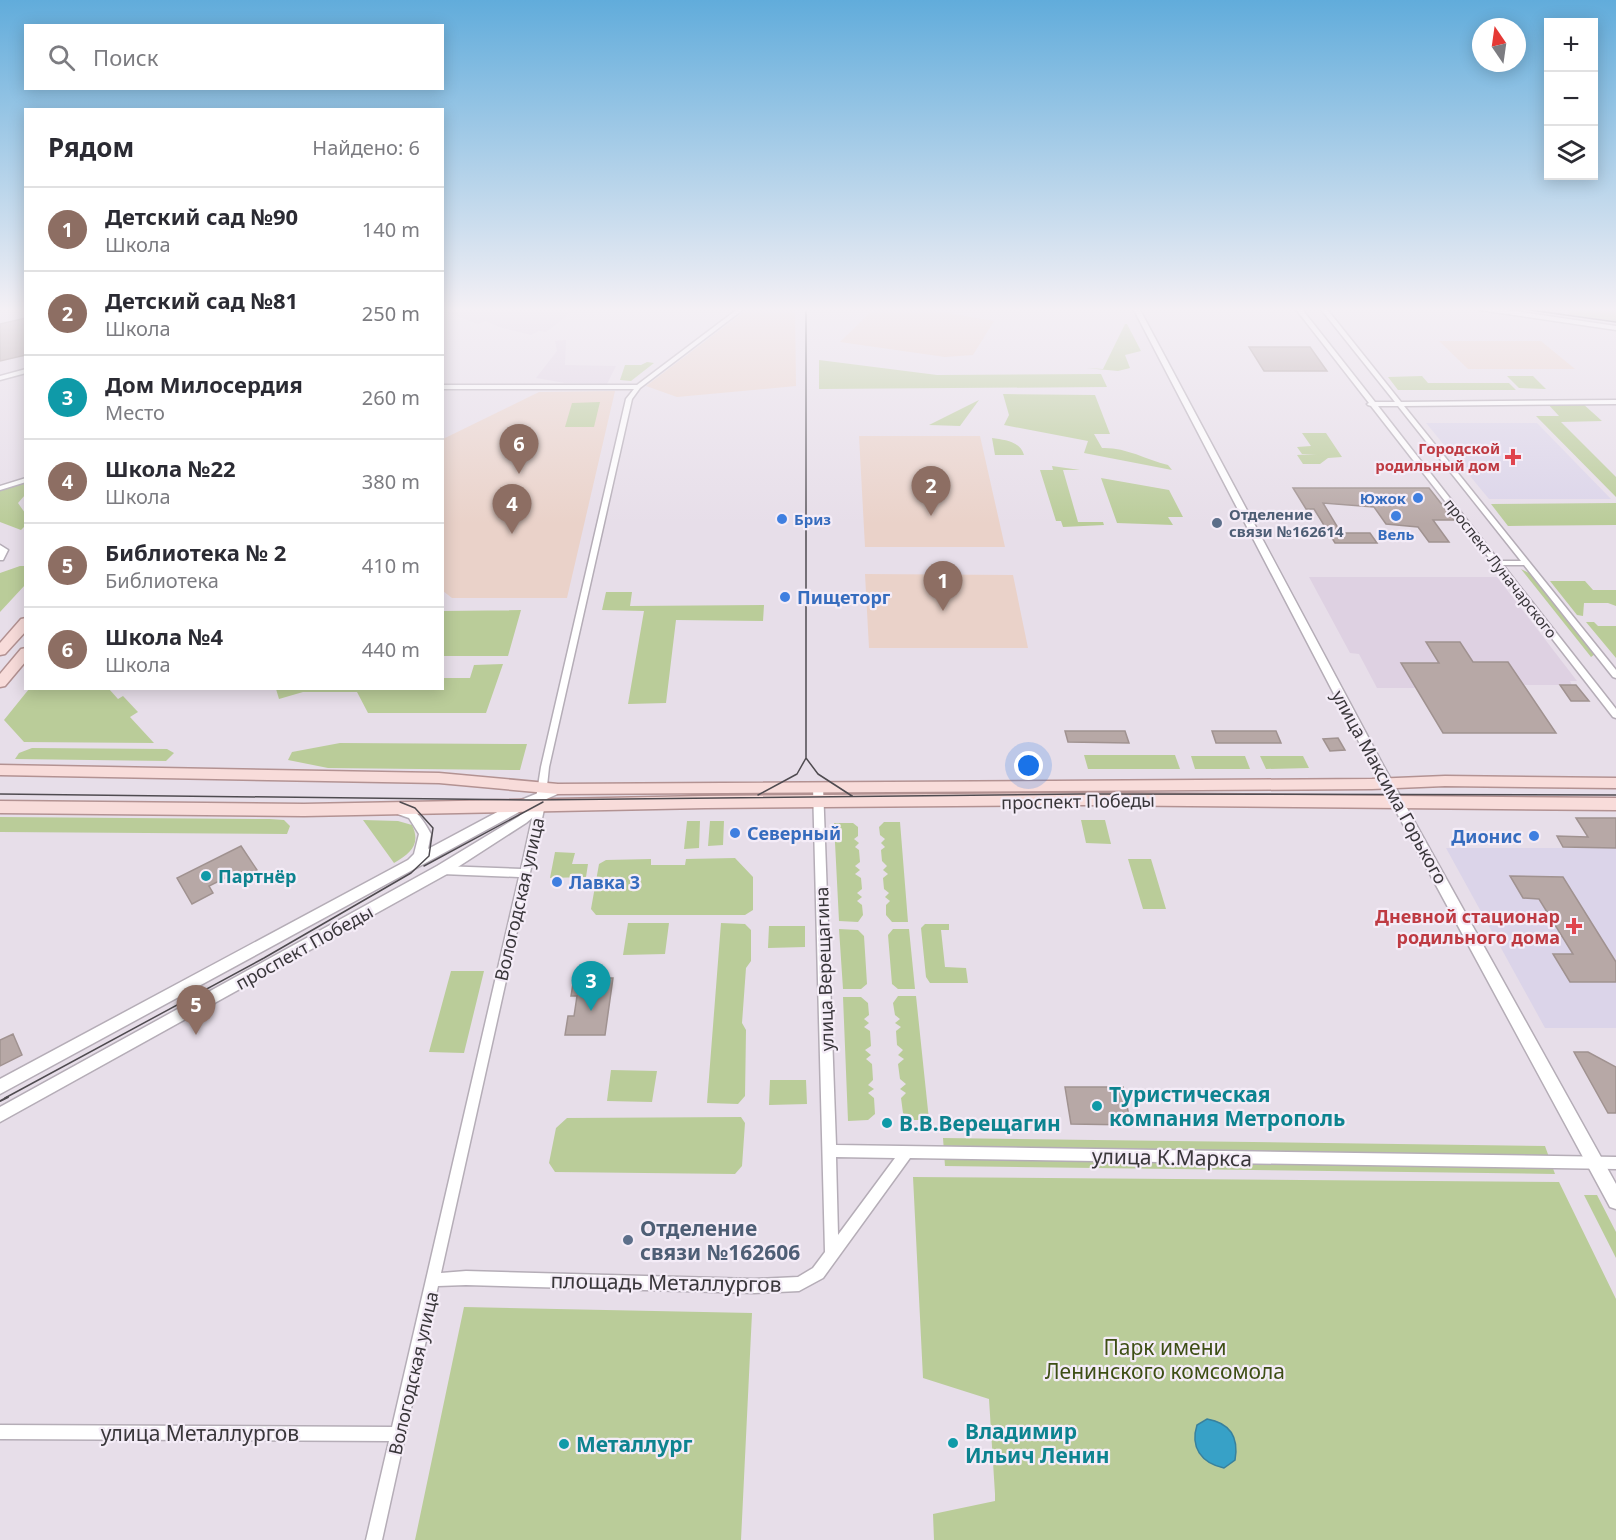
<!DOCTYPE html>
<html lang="ru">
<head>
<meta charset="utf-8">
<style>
  :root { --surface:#fff; --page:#f2f2f3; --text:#2b2b33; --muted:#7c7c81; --line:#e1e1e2; --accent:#574dc5 }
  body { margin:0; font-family:"Noto Sans",sans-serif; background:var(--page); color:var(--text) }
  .controls { position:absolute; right:18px; top:18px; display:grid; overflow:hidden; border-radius:0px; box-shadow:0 3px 15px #0003 }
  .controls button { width:54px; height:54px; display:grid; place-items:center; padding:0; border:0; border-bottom:2px solid var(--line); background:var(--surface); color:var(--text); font:30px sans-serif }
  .compass { position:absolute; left:1472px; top:18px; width:54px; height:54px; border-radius:50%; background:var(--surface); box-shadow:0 3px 15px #0003; rotate:347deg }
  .you { position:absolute; left:1029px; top:766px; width:21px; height:21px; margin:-15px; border:4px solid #fff; border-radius:50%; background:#1a73e8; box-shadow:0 0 0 9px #1a73e833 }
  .badge { display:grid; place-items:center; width:39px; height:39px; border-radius:50%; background:var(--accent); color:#fff; font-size:20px; font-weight:700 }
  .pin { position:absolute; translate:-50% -50px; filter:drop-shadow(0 2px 3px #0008) }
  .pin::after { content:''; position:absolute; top:32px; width:21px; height:18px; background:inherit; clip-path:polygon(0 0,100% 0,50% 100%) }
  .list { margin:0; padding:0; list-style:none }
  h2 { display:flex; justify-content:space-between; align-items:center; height:78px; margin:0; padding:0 24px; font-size:26px }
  h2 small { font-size:20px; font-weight:400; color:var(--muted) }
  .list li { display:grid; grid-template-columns:39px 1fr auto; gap:18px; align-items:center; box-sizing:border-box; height:84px; padding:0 24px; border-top:2px solid var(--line) }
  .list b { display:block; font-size:22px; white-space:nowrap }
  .list p { margin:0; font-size:20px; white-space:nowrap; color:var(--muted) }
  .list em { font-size:20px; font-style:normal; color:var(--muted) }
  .icon { flex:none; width:33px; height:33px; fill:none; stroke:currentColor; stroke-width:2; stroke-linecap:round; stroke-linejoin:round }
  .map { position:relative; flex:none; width:1616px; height:1540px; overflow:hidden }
  .search { position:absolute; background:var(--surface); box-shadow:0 3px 15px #0003; left:24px; top:24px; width:420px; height:66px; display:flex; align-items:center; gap:15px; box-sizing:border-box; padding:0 21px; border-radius:0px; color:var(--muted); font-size:22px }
  .panel { position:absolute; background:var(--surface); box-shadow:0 3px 15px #0003; left:24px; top:108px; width:420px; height:582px; border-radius:0px }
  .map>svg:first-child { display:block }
  .built { fill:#ded1e2 }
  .education { fill:#ead2c9 }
  .medical { fill:#dbd4e9 }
  .green { fill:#bacc99 }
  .water { fill:#37a1c7; stroke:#38819d; stroke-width:1.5 }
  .building { fill:#b7a8a6; stroke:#a09290; stroke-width:1.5 }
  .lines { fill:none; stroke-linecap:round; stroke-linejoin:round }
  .minor-casing { stroke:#b5adb7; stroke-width:3 }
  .tertiary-casing { stroke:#b5adb7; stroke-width:3 }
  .primary-casing { stroke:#b39292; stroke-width:3 }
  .minor { fill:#fff; fill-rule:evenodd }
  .tertiary { fill:#fff; fill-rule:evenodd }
  .primary { fill:#f8dcda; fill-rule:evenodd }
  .tram-far1 { stroke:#4f4b50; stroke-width:1.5 }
  .tram { stroke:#4f4b50; stroke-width:2 }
  .health-dot { fill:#e0444e; stroke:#f4ecf7; stroke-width:2 }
  .shop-dot { fill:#3f7fe0; stroke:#f4ecf7; stroke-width:2 }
  .service-dot { fill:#5c6f8a; stroke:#f4ecf7; stroke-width:2 }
  .culture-dot { fill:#0f9aa8; stroke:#f4ecf7; stroke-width:2 }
  .labels { text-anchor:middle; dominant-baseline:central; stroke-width:4.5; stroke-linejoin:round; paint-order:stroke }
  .far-health-label { font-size:15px; font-weight:bold; fill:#be3a42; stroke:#f4ecf7; text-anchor:end }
  .far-shop-label { font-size:15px; font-weight:bold; fill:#366cbe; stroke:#f4ecf7; text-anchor:end }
  .far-service-label { font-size:15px; font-weight:bold; fill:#4e5e75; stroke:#f4ecf7; text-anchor:start }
  .far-street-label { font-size:15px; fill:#39363a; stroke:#f4ecf7 }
  .shop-label { font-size:18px; font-weight:bold; fill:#366cbe; stroke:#f4ecf7; text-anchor:start }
  .street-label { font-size:18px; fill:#39363a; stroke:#f4ecf7 }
  .culture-label { font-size:18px; font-weight:bold; fill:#0d838f; stroke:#f4ecf7; text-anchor:start }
  .health-label { font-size:18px; font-weight:bold; fill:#be3a42; stroke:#f4ecf7; text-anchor:end }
  .near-culture-label { font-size:21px; font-weight:bold; fill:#0d838f; stroke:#f4ecf7; text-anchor:start }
  .near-street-label { font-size:21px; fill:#39363a; stroke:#f4ecf7 }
  .near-service-label { font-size:21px; font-weight:bold; fill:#4e5e75; stroke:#f4ecf7; text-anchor:start }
  .near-park-label { font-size:21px; fill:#3d4e14; stroke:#f4ecf7 }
</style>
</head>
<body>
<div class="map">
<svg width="1616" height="1540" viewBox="0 0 1616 1540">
  <rect width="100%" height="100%" fill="#e7dee9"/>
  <path class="built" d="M458 308H577L546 332 539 331 531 335 499 327 486 321 478 324 448 313Z
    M566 340 565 365 616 366 607 384 565 383 536 378 557 351 555 341Z
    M1309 577H1497L1577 681H1570L1572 685H1523L1508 662H1473L1460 642H1427L1439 663H1401L1416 688H1377L1359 654 1350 653Z"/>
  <path class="education" d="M749 308H795L796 386 677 397 646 386Z
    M875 308H919L994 321 973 355 945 357 840 342Z
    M1439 341H1541L1575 369H1468Z
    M615 391 567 598H452L443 591V439L539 392Z
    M859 436H980L1005 547H865Z
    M865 574 1013 575 1028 648H869Z"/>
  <path class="medical" d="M1426 423H1537L1611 499H1489Z
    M1446 848H1616V1028H1545Z"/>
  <path class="green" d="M1569 308H1616V321L1570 315Z
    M1125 324H1127L1141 351 1125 355 1130 368 1118 371 1086 368 1103 369Z
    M819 360 937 375 1101 374 1107 387 819 389Z
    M647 362 654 363 631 381 620 380 625 365H641Z
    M1422 376 1428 383H1509L1516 390H1398L1388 377Z
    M1507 376H1533L1546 389 1519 388Z
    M1003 394 1095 395 1110 434H1094L1102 448C1125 447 1145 459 1168 465L1172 470 1084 453 1088 441 1004 425 1009 415Z
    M979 400 960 426 929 425Z
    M600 402 594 427H565L572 403Z
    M1546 402 1582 403 1602 421 1561 422 1616 477V497L1536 416H1559Z
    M1302 433H1326L1342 457 1328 458 1320 464H1303L1297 455 1316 454H1302L1297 447 1311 446Z
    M992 438C1005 440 1020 441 1024 455H995Z
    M1052 466 1080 470H1063L1078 522H1103L1104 525 1063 527 1061 521H1056L1040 470H1053Z
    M1101 478 1169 490 1183 517H1168L1173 525 1117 523Z
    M25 483V495L18 503 25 513V526L21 530 0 522V491Z
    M1616 503V525L1508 526 1491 504Z
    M20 566H25V585L0 612V573Z
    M1521 569 1529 573 1595 654 1591 657Z
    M1550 581H1585L1593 590H1616V606L1608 603H1584L1583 616 1577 615Z
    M606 592H632L630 606 764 605 763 621 676 620 666 703 628 704 644 611 602 610Z
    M521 610 508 656H443V611Z
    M1586 622H1594L1598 626H1616V658Z
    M503 664 486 713H368L357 692H303L279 699 276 689 442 688 443 678H470L474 665Z
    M29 689H109L118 699 123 696 138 712 130 717 154 743 24 742 4 720Z
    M340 743 527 744 520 770 328 768 288 760 292 752Z
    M32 748 167 749 174 753 166 761 15 759 19 753Z
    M1084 755H1175L1180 769H1088Z
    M1191 756H1245L1250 769H1195Z
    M1260 756H1303L1309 768 1266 769Z
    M0 817 270 819 284 820 290 826 287 834 0 832Z
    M363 820 398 821 412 825C421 844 411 853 394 863Z
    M1081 820H1105L1111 844 1086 843Z
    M687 821H700L699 848 684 849Z
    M710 821H724L723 845 708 846Z
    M884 822H900L908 922H892L886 915V905L890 901 885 897 889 893 884 889 883 878 888 874 883 870 887 866 882 861 881 850 885 847 881 843 885 839 880 835 879 827Z
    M834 823H853L858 827V836L854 839 859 843 855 847 859 850 860 862 855 866 860 870 855 874 861 878 862 889 857 893 862 897 857 901 862 905 863 915 858 922 839 921Z
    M555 852 575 853 572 864H588L586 877 550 878Z
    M735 858 753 877V910L745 915H596L591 909 599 864 606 860 651 859V865H685L686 859Z
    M1128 859H1151L1166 909H1143Z
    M628 923H669L665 954 623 955Z
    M721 923 745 924 751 930V961L746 968 742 1023 746 1030 745 1096 738 1104 707 1103Z
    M925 924H949V930H941L945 967 966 968 968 983H930L926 977 921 928Z
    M769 926H805V947L768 948Z
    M839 929 858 930 864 936 867 984 861 989H843Z
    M893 929H909L915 989H898L892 984 888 935Z
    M451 971H484L464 1053 429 1052Z
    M898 996H916L929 1120H910L903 1113 901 1098 906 1093 900 1089 906 1084 900 1079 898 1064 904 1059 898 1055 903 1050 897 1045 896 1031 901 1027 895 1023 900 1019 895 1015 893 1003Z
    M843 997H861L868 1003 869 1015 864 1019 869 1023 864 1027 870 1031 871 1046 865 1050 871 1055 866 1059 872 1064 873 1080 868 1085 874 1089 868 1093 874 1098 875 1114 868 1120 848 1121Z
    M611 1070 657 1071 652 1102 607 1101Z
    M770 1080H806L807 1104 769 1105Z
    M741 1117 745 1123 742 1166 735 1174 555 1172 549 1163 556 1128 567 1118Z
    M943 1138 1545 1146 1555 1174 945 1166Z
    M913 1177 1559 1182 1616 1299V1540H934L933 1514 995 1501V1494L989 1399 923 1378Z
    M1584 1195H1597L1616 1232V1258Z
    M464 1307 752 1313 741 1540H415Z"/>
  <path class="water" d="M1207 1419C1230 1423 1239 1437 1235 1460L1224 1468C1201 1463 1190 1447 1197 1425Z"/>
  <path class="building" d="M26 318V355L0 361V324Z
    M1249 347H1310L1327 371H1264Z
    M1293 488H1429L1454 520H1433L1449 542H1429L1418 527 1386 524 1374 507 1323 503 1341 533H1370L1377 543H1335L1314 509H1306Z
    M1426 642H1460L1473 662H1508L1556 733H1443L1401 663H1439Z
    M1560 685H1576L1589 701H1571Z
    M1065 731H1125L1129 743 1068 742Z
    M1212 731H1276L1281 743H1216Z
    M1338 738 1345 750 1330 751 1323 739Z
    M1576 818H1616V848L1563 847 1557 836 1588 837Z
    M241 846 257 870 239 880 235 873 209 886 213 893 192 904 177 878Z
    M1510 876 1563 877 1616 962V982H1570L1553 954H1573L1539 899 1523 898Z
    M574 978H613L605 1035H565L568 1016H574L577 996H571Z
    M13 1034 22 1055 0 1066V1040Z
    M1574 1052H1588L1616 1067V1113H1608Z
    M1065 1087H1123L1131 1125 1071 1124Z"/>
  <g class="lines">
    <defs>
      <path id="minor" d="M739 308H745L640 388 632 399 549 767 545 805 441 1273 466 1271 754 1279 798 1277 813 1268 825 1252 813 786 818 783 823 786 836 1145 1616 1157V1169L910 1158 823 1278 799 1291 754 1293 466 1285 438 1286 382 1540H366L389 1441 0 1439V1425L392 1427 519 877 442 874 439 873 437 870 439 867 442 866 521 869 535 805 541 767 626 399 634 389H442V385H637ZM836 1157 895 1158 838 1235Z
        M1295 308H1301L1375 402H1395L1320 308H1326L1401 402 1616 400V404L1404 406 1616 670V678L1613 677 1524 565H1503L1616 709V718L1613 717 1371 406 1368 405 1367 404 1369 403ZM1378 406H1398L1521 561H1499Z
        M26 369V373L0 380V376Z
        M26 478V482L0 490V486Z
        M0 545 8 550 3 560H0Z"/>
      <path id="tertiary" d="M1133 308H1139L1383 765 1616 1184V1209L1610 1207 1371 765Z
        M1477 308H1494L1616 326V330L1480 310Z
        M558 785 564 789 562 792 542 801 546 805 544 808 526 823 447 874 0 1122V1107L437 866 518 817 532 805 0 1094V1079L408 860 414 854 419 834 409 818 392 812 390 809 392 806C412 801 423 819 431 834L428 849 516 802Z"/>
      <path id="primary" d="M26 618V631L5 654 0 655V643L21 619Z
        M26 648V661L5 686 0 687V674L21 649Z
        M0 765 439 773 558 784 1372 779 1445 776 1616 778V788L1445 786 1372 789 558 794 439 783 0 775Z
        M1081 793 1616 798V810L1081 805 705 808 304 816 0 813V801L304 804 705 796Z"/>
    </defs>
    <use href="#minor" class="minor-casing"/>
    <use href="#tertiary" class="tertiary-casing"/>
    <use href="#primary" class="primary-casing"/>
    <use href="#minor" class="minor"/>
    <use href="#tertiary" class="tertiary"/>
    <use href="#primary" class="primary"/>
    <path class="tram-far1" d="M1516 308 1616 322
      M806 758 818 774 852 796
      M0 794 531 800 1080 794 1616 795
      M758 795 797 774 806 758V308
      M424 866 543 802
      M5 1098 264 958 411 873 429 856 433 828 415 808 400 802"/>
    <path class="tram" d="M0 1101 8 1097"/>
  </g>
  <linearGradient id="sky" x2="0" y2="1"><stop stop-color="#61acdb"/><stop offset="0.59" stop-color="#f4f0f5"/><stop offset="1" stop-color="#f4f0f5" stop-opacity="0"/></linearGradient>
  <rect width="1616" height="524" fill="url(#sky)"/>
  <g class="health-dot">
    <path d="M1510 448h6v6h6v6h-6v6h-6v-6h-6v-6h6z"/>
    <path d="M1571 917h6v6h6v6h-6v6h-6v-6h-6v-6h6z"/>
  </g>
  <g class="shop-dot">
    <circle cx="1418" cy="498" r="6"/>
    <circle cx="1396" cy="516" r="6"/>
    <circle cx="782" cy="519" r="6"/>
    <circle cx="785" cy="597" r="6"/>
    <circle cx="735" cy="833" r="6"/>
    <circle cx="1534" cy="836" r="6"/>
    <circle cx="557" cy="882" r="6"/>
  </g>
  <g class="service-dot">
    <circle cx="1217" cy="523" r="6"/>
    <circle cx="628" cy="1240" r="6"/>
  </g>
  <g class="culture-dot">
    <circle cx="206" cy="876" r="6"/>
    <circle cx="1097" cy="1106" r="6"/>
    <circle cx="887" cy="1123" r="6"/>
    <circle cx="953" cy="1443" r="6"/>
    <circle cx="564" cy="1444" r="6"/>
  </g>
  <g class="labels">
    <g class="far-health-label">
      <text x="1500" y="448">Городской<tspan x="1500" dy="17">родильный дом</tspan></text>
    </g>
    <g class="far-shop-label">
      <text x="1406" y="498">Южок</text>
      <text x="794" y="519" text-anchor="start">Бриз</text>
      <text x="1396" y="534" text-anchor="middle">Вель</text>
    </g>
    <g class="far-service-label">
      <text x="1229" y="514">Отделение<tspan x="1229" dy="17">связи №162614</tspan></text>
    </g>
    <g class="far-street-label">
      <text transform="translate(1501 568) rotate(52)">проспект Луначарского</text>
    </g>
    <g class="shop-label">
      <text x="797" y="597">Пищеторг</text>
      <text x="747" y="833">Северный</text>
      <text x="1522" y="836" text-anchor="end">Дионис</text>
      <text x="569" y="882">Лавка 3</text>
    </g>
    <g class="street-label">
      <text transform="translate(1390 787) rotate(61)">улица Максима Горького</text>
      <text transform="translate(1078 801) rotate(-1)">проспект Победы</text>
      <text transform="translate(519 899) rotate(-77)">Вологодская улица</text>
      <text transform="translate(304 947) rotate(-29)">проспект Победы</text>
      <text transform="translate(824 969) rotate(-92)">улица Верещагина</text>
      <text transform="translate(413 1373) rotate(-77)">Вологодская улица</text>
    </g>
    <g class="culture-label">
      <text x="218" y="876">Партнёр</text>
    </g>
    <g class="health-label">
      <text x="1560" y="916">Дневной стационар<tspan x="1560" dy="21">родильного дома</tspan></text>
    </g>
    <g class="near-culture-label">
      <text x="1109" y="1094">Туристическая<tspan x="1109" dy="24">компания Метрополь</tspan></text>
      <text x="899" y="1123">В.В.Верещагин</text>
      <text x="965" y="1431">Владимир<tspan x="965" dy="24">Ильич Ленин</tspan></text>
      <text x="576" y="1444">Металлург</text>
    </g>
    <g class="near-street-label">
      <text transform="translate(1172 1157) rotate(1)">улица К.Маркса</text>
      <text transform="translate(666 1282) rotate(1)">площадь Металлургов</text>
      <text x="200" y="1433">улица Металлургов</text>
    </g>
    <g class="near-service-label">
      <text x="640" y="1228">Отделение<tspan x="640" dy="24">связи №162606</tspan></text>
    </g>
    <g class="near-park-label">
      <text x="1165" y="1347">Парк имени<tspan x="1165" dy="24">Ленинского комсомола</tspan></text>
    </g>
  </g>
</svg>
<div class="controls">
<button>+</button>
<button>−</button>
<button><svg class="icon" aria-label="layers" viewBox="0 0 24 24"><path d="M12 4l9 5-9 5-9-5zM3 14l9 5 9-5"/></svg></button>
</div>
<svg class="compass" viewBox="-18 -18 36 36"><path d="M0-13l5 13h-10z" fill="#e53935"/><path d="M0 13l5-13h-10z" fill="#7c7c81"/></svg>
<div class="you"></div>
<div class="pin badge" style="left:943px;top:611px;background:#8d6e63">1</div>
<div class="pin badge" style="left:931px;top:516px;background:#8d6e63">2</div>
<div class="pin badge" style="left:591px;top:1011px;background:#0f9aa8">3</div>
<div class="pin badge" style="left:512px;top:534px;background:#8d6e63">4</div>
<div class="pin badge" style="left:196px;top:1035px;background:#8d6e63">5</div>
<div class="pin badge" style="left:519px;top:474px;background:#8d6e63">6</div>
<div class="search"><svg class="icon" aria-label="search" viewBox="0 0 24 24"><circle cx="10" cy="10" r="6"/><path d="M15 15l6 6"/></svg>Поиск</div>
<section class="panel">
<h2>Рядом<small>Найдено: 6</small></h2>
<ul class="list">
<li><span class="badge" style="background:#8d6e63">1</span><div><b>Детский сад №90</b><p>Школа</p></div><em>140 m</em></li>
<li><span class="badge" style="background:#8d6e63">2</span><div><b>Детский сад №81</b><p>Школа</p></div><em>250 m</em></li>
<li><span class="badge" style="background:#0f9aa8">3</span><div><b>Дом Милосердия</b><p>Место</p></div><em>260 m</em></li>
<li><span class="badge" style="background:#8d6e63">4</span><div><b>Школа №22</b><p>Школа</p></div><em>380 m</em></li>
<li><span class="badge" style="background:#8d6e63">5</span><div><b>Библиотека № 2</b><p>Библиотека</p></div><em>410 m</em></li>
<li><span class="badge" style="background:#8d6e63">6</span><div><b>Школа №4</b><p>Школа</p></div><em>440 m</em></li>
</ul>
</section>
</div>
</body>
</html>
